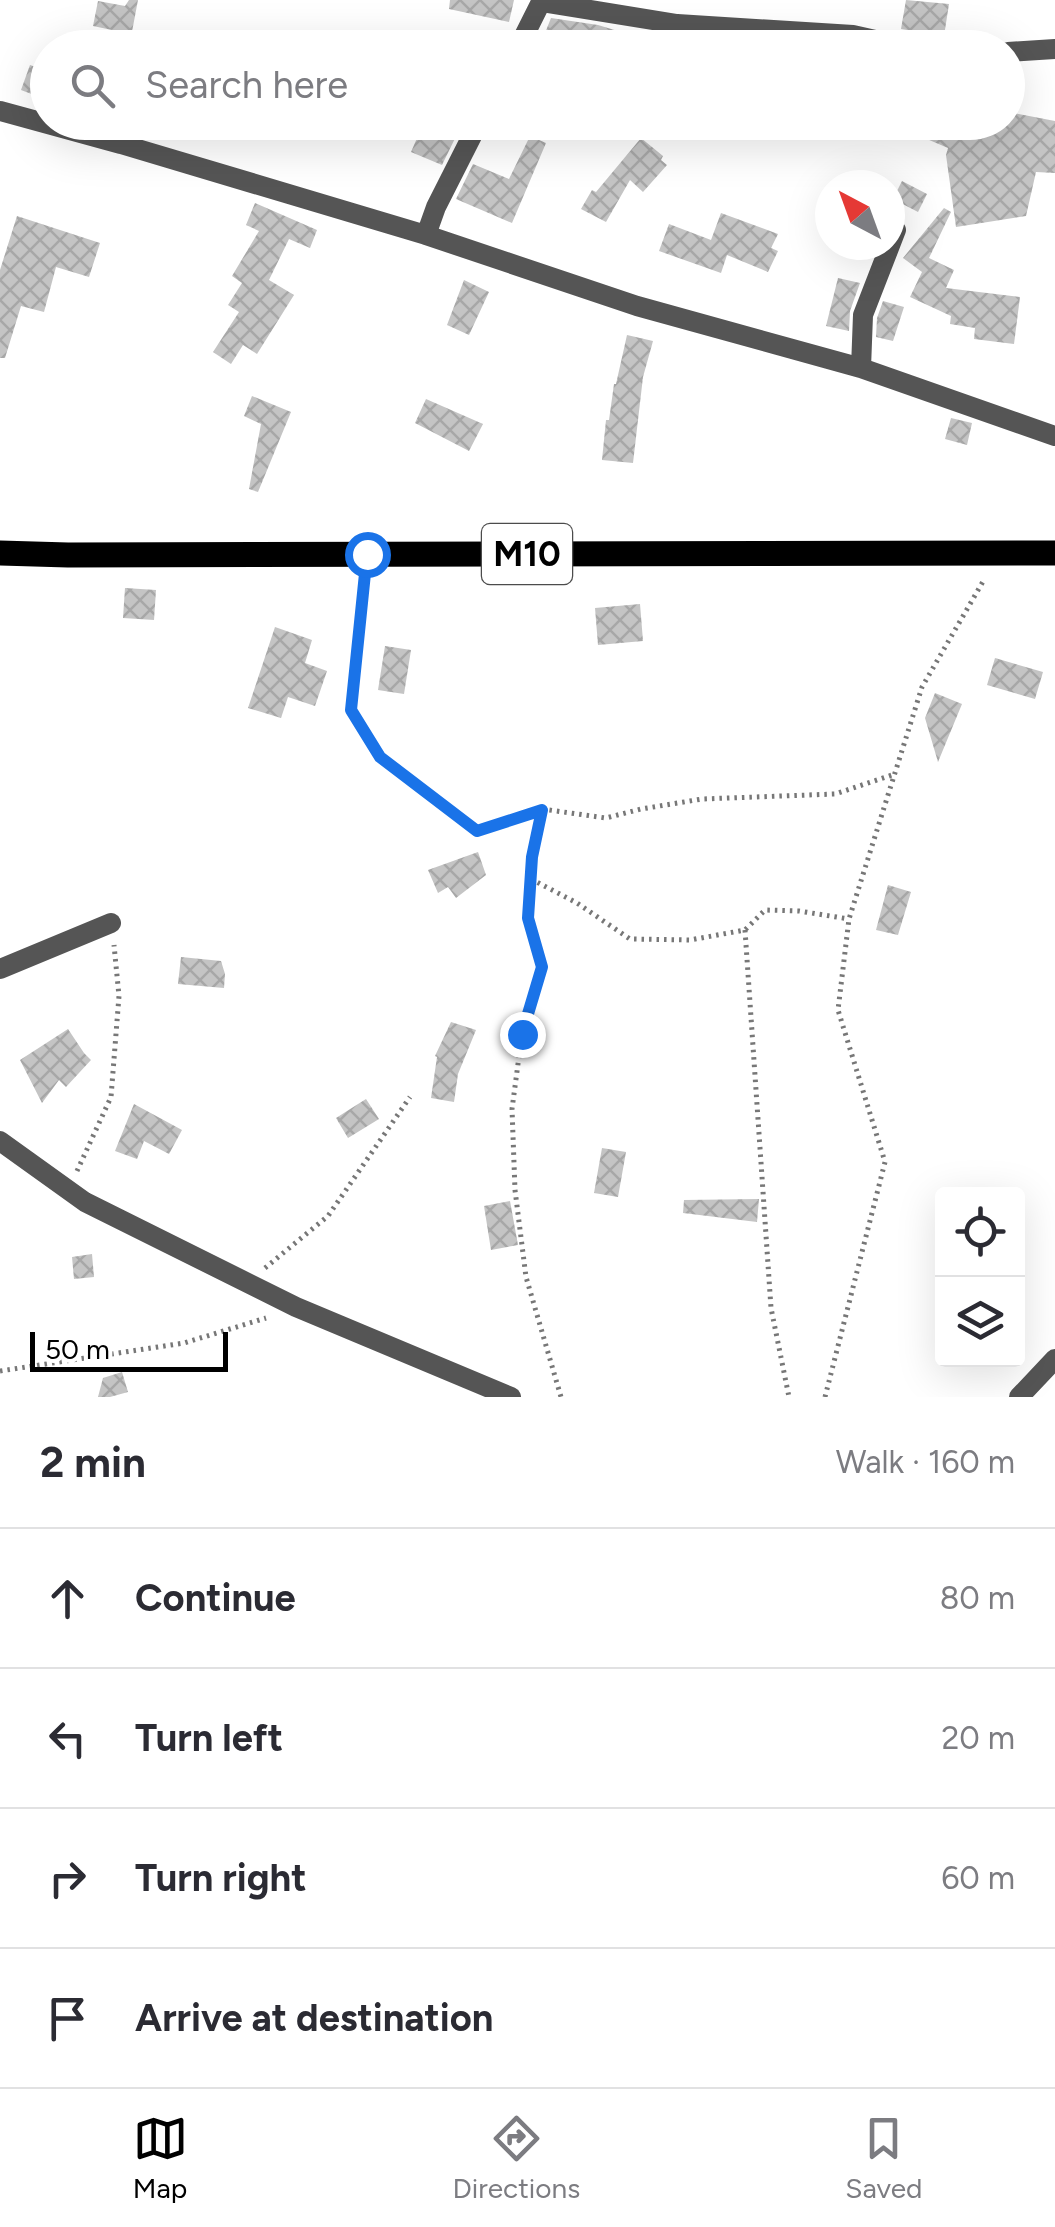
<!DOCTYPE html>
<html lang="en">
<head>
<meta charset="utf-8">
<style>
  :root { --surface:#fff; --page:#f2f2f3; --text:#2b2b33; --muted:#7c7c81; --line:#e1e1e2; --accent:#000 }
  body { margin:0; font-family:Figtree,sans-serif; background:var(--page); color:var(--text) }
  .controls { position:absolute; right:30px; bottom:30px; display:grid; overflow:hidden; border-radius:10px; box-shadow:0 10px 40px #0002 }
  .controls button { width:90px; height:90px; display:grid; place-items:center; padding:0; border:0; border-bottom:2px solid var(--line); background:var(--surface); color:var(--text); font:50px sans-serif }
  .compass { position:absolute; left:815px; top:170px; width:90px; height:90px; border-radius:50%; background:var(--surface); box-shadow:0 10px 40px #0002; rotate:319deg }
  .scale { position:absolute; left:30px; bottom:25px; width:198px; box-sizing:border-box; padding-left:10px; border:5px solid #000; border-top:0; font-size:28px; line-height:35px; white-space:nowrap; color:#000; -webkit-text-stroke:8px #fff; paint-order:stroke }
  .stop { position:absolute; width:30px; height:30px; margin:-22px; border:8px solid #1a73e8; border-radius:50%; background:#fff }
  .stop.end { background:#1a73e8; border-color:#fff; box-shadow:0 2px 10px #0008 }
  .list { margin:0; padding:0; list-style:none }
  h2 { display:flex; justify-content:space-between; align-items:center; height:130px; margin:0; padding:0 40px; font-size:42px }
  h2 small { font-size:32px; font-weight:400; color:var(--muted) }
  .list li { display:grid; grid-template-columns:65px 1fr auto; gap:30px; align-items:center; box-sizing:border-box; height:140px; padding:0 40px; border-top:2px solid var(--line) }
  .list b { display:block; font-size:38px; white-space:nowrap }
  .list em { font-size:32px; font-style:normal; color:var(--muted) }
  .icon { flex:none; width:55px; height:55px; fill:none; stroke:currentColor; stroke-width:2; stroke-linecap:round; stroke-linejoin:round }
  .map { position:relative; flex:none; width:1055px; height:1397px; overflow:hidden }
  .search { position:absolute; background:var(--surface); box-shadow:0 10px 40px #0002; left:30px; right:30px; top:30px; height:110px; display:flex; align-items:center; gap:25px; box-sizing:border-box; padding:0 35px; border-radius:55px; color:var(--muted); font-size:38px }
  .sheet { height:690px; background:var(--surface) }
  nav { display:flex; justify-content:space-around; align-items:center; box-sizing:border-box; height:140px; border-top:2px solid var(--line); background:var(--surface); font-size:28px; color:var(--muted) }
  nav a { display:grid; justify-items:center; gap:5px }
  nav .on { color:var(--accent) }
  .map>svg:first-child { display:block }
  .building { fill:url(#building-cross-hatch) }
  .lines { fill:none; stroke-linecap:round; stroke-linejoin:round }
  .path { stroke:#777; stroke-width:5; stroke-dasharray:2.5 5; stroke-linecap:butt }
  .street { stroke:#555; stroke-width:20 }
  .primary { stroke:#000; stroke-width:25 }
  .route { stroke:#1a73e8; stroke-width:12 }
  .labels { text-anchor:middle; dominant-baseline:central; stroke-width:10; stroke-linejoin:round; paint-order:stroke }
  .shield { fill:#fff; stroke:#4c4c4c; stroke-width:2.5 }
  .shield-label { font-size:35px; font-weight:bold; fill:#000 }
</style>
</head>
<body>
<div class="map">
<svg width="1055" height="1397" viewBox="0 0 1055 1397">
  <defs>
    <pattern id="building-cross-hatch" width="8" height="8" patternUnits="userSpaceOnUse" patternTransform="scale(2.5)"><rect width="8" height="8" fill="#c4c4c4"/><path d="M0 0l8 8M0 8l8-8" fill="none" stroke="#a7a7a7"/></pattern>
  </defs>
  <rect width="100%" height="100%" fill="#fff"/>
  <path class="building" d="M129 0H138L131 37 125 48H102L112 30 93 26 98 1 125 6Z
    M450 0H514L509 22 449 9Z
    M906 0 949 4 944 36 901 29Z
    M551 18 598 25 654 42V48H539Z
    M30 65 48 71V84L42 98 21 90Z
    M1008 112 1055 121V173L1036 172 1026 216 956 227 946 155 948 148 887 122H1008Z
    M424 122H463L442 165 411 152Z
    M530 136 546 143 512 223 456 199 473 164 509 179Z
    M641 138 663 156 661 160 667 165 643 192 630 180 606 222 581 209 592 190 596 192Z
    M902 181 927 194 918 212 893 199Z
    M255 203 317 230 310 248 289 239 269 280 294 295 257 354 243 345 231 364 213 352 239 312 228 305 242 283 232 276 259 231 246 225Z
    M944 208 951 212 929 258 954 270 946 288 1020 297 1014 344 974 339 975 328 950 324 951 316 910 297 922 272 903 258Z
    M721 213 778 234 771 248 778 251 768 272 727 255 721 273 659 251 669 224 711 240Z
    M17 216 100 243 89 277 56 267 44 312 21 306 5 358H0V270Z
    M838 278 860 283 850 311 849 331 826 326Z
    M464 280 489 292 469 335 447 325Z
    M883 301 904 307 893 341 876 337 877 318Z
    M627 335 653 341 643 377 633 463 602 460 606 420H609L614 384H616Z
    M252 396 291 412 258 492 249 489 261 424 244 416Z
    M426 399 483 424 469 451 415 423Z
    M951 418 972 423 967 445 945 439Z
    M125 588 156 590 154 620 123 618Z
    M640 604 643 641 598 645 595 608Z
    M275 627 312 640 305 663 327 671 315 706 288 697 281 718 248 708Z
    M385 646 411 650 404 694 378 690Z
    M995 658 1043 672 1035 699 987 685Z
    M935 693 962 704 938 762 925 718Z
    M478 852 486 875 456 898 448 887 438 893 428 870Z
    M888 885 911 892 898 935 876 930Z
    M181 957 221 961 225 974 224 988 178 984Z
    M451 1022 476 1030 458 1074 454 1102 431 1098 437 1057 435 1056Z
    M68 1029 84 1053 91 1060 66 1087 59 1080 42 1103 20 1060Z
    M366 1099 379 1119 348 1138 336 1118Z
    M134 1104 182 1130 169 1154 144 1141 137 1159 115 1151Z
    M602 1148 626 1152 618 1197 594 1193Z
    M759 1199 757 1222 683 1213 684 1200Z
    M510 1201 518 1245 491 1250 484 1206Z
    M92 1254 94 1277 74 1279 72 1257Z
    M122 1372 128 1392 110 1397H98L103 1378Z"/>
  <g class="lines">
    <path class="path" d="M364 579 351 711 381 757 477 831 542 809 532 857 528 918 542 967 522 1034 512 1109 515 1190 526 1277 561 1397
      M542 809 606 818 641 809 702 799 835 794 895 774
      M531 879 577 903 630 939 690 940 745 930 765 910 799 911 849 919
      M745 930 771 1308 789 1397
      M77 1171 111 1097 119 996 114 945
      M265 1268 328 1216 410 1097
      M0 1371 184 1343 266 1318
      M825 1397 885 1162 838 1010 849 919 922 687 985 578"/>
    <path class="street" d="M541 2 677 24 853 35 911 48
      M518 48 542 0
      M1008 52 1055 49
      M0 111 121 144 426 235 637 306 861 368 1055 436
      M426 235 436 207 479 122
      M861 368 863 315 896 230
      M0 969 111 923
      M0 1141 85 1202 296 1307 511 1397
      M1019 1397 1055 1359"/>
    <path class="primary" d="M0 553 68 555 1055 553"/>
  </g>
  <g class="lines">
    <path class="route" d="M367 554 351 710 380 757 477 831 542 810 532 857 528 918 542 967 522 1034"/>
  </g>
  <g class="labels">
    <rect class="shield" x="482" y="524" width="90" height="60" rx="8"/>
    <g class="shield-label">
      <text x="527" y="554">M10</text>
    </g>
  </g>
</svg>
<div class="controls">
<button><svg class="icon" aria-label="locate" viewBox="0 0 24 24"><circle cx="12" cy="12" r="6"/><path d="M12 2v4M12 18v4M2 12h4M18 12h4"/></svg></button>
<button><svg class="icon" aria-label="layers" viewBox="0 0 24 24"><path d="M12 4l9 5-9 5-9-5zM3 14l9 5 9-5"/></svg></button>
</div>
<svg class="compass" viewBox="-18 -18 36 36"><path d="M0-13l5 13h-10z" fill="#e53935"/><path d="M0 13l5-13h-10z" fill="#7c7c81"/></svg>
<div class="scale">50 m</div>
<div class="stop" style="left:367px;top:554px"></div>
<div class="stop end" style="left:522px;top:1034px"></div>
<div class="search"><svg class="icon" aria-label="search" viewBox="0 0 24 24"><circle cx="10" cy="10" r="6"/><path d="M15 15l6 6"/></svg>Search here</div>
</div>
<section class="sheet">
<h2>2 min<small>Walk · 160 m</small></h2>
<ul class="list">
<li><svg class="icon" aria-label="ahead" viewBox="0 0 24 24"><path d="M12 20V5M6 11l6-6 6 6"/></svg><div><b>Continue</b></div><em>80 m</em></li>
<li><svg class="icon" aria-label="left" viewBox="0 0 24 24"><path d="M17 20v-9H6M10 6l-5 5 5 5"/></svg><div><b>Turn left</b></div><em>20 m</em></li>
<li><svg class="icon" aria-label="right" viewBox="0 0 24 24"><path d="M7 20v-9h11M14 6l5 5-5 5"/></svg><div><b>Turn right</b></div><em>60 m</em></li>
<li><svg class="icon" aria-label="arrive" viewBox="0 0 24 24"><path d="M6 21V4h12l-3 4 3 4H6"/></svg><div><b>Arrive at destination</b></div></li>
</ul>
</section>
<nav>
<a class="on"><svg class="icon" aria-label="map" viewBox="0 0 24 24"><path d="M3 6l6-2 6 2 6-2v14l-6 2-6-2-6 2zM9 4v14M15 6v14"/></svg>Map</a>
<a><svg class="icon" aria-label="directions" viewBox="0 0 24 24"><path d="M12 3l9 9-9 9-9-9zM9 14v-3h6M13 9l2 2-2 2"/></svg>Directions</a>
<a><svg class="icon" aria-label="saved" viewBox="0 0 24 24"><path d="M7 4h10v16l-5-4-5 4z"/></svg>Saved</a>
</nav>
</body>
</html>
